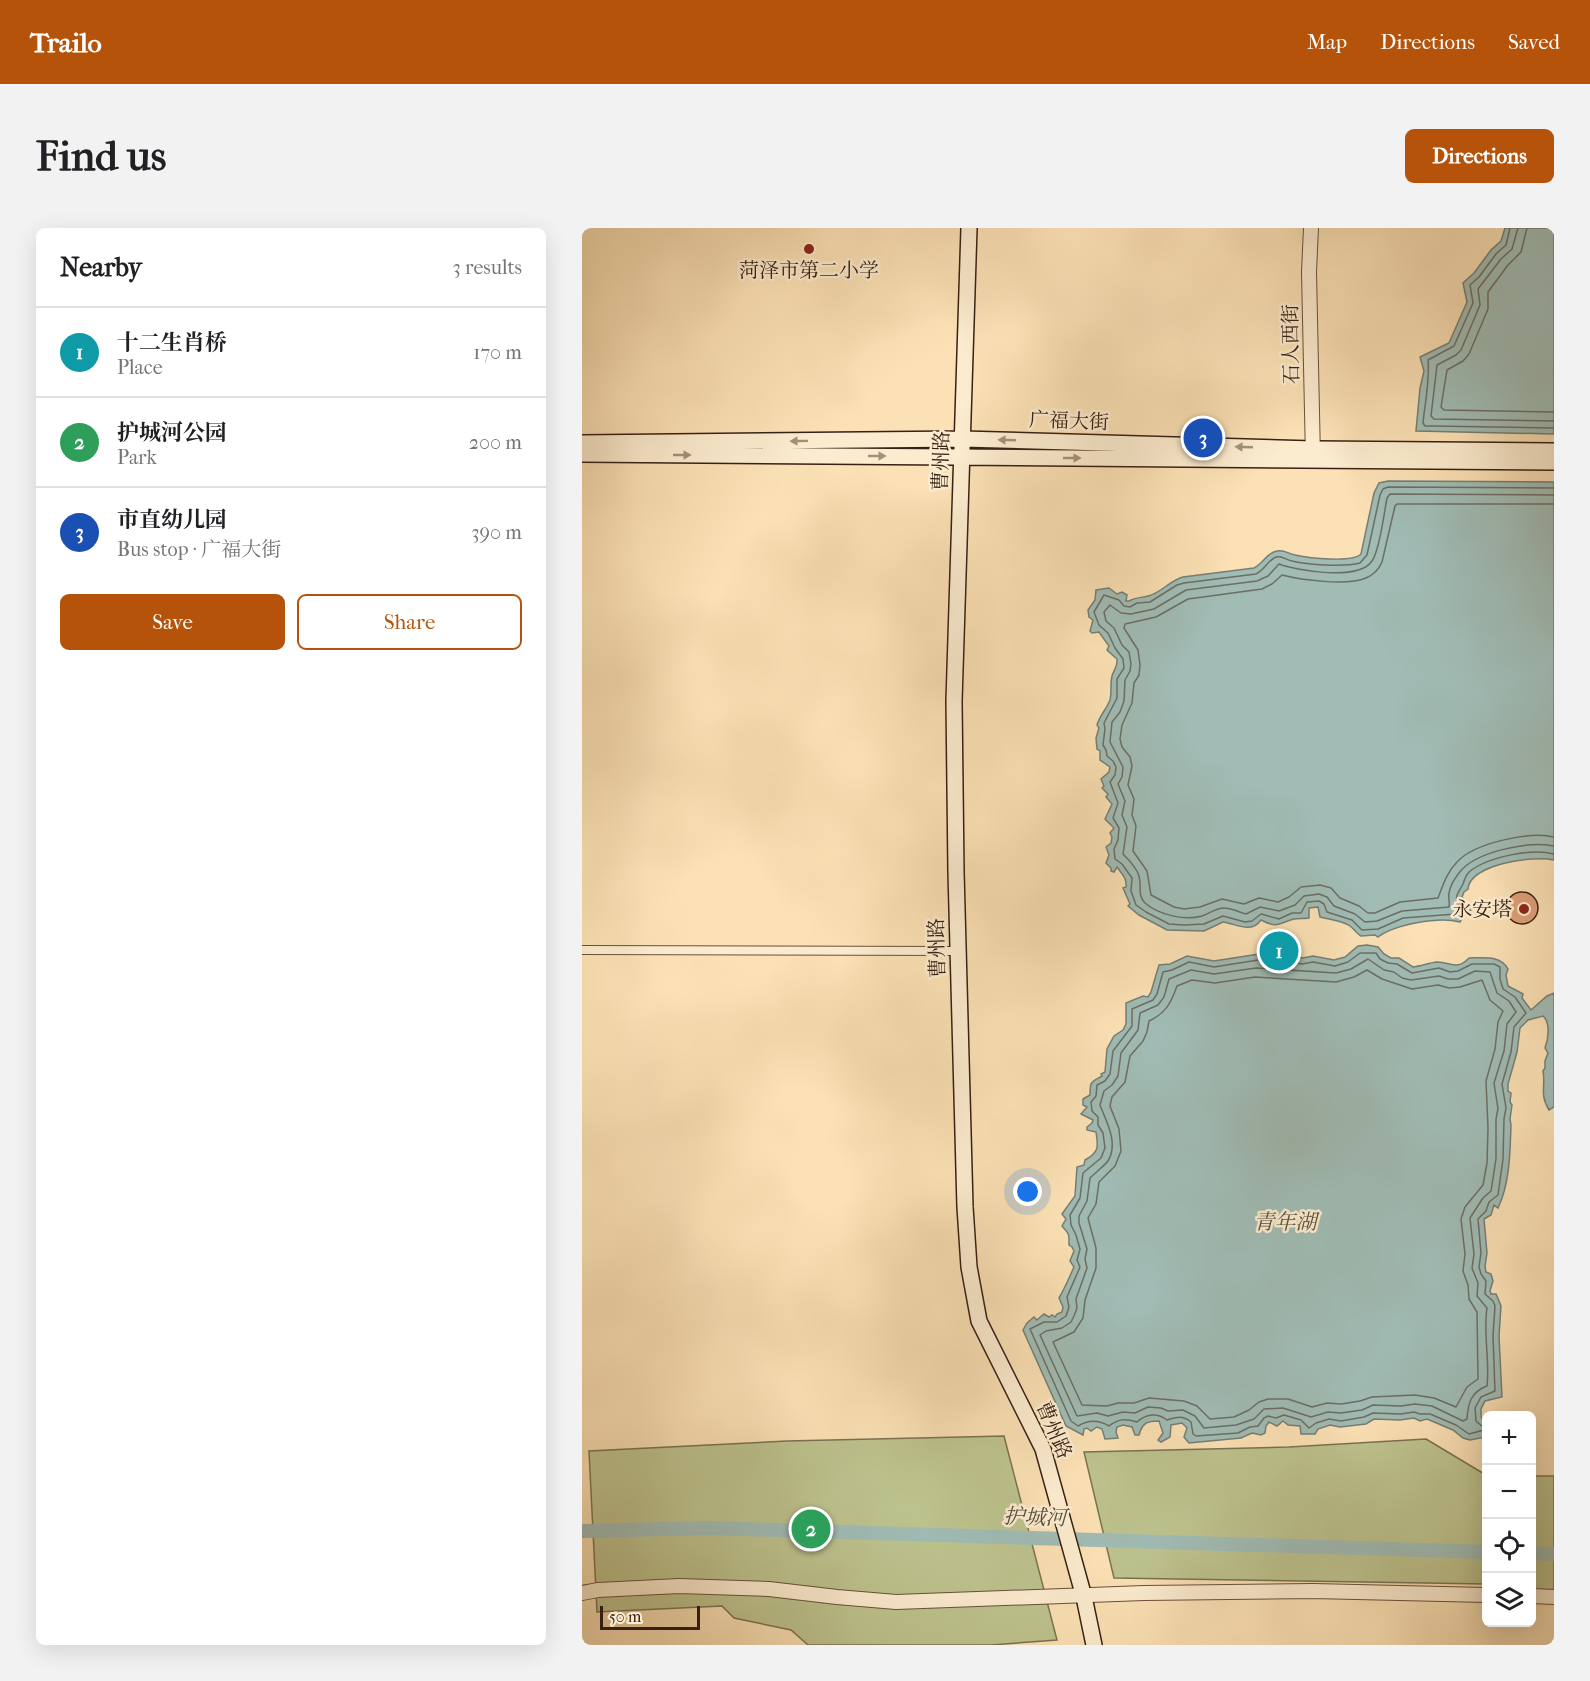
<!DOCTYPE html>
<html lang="en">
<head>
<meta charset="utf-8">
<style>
  :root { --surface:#fff; --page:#f2f2f2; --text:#202124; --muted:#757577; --line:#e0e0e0; --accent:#b45309 }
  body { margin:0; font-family:"IM FELL French Canon","Noto Serif SC",serif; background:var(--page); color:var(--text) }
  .controls { position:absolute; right:18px; bottom:18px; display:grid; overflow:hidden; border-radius:9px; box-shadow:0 6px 24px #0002 }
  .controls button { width:54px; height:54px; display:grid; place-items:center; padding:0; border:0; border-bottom:2px solid var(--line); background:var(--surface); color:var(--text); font:30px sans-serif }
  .scale { position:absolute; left:18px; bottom:15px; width:100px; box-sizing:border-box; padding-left:6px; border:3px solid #382014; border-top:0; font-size:16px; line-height:21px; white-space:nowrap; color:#382014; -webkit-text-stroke:4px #fceccf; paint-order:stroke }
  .you { position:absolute; left:446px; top:964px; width:21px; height:21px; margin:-15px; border:4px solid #fff; border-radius:50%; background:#1a73e8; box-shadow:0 0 0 9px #1a73e833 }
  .badge { display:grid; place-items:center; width:39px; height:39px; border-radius:50%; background:var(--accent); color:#fff; font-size:20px; font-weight:700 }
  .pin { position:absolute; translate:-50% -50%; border:3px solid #fff; box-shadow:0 2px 6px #0006 }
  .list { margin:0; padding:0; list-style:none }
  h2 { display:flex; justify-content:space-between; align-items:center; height:78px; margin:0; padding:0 24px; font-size:26px }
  h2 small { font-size:20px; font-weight:400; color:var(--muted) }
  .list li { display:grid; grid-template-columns:39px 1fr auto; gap:18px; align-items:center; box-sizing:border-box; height:90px; padding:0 24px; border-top:2px solid var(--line) }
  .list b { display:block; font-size:22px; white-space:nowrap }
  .list p { margin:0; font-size:20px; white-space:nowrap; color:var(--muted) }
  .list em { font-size:20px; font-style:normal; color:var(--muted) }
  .actions { display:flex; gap:12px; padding:18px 24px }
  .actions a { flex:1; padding:14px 0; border:2px solid var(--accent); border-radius:9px; text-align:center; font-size:21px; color:var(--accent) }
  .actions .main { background:var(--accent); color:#fff }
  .icon { flex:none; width:33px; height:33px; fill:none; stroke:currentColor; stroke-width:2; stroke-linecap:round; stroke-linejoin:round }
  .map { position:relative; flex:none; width:972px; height:1417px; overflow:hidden; border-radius:9px }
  header { display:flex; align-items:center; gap:36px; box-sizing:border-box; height:84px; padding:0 30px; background:var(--accent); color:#fff }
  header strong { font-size:28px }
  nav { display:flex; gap:33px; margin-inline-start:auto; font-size:21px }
  .intro { display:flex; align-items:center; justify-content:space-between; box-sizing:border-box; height:144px; padding:0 36px }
  h1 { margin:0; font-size:42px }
  .button { padding:15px 27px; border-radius:9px; background:var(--accent); color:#fff; font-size:21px; font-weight:700 }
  main { display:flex; gap:36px; padding:0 36px }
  aside { flex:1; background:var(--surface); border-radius:9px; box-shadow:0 6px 24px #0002 }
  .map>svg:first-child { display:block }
  .green { fill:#bdc38e; stroke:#7a7251; stroke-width:1.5 }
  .water { fill:#a0bcb5; stroke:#767e75; stroke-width:1.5 }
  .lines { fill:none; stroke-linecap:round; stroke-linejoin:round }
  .shore { stroke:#6c6e64; stroke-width:1.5 }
  .canal { stroke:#a0bcb5; stroke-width:14 }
  .building { fill:#de9e78; stroke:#382014; stroke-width:1.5 }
  .pedestrian-casing { stroke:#69503c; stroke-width:10 }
  .tertiary-casing { stroke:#69503c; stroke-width:16 }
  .secondary-casing { stroke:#382014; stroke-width:18 }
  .pedestrian { stroke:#fceccf; stroke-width:8 }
  .tertiary { stroke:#fceccf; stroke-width:14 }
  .secondary { stroke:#fceccf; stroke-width:15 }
  .oneway { fill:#a4907b }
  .poi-dot { fill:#8f2418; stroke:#fceccf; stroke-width:2 }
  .labels { text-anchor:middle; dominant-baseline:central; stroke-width:5; stroke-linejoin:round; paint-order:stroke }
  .poi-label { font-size:20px; fill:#382014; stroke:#fceccf }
  .street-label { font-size:20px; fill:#382014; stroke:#fceccf }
  .water-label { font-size:21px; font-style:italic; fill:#574f44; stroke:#fceccf }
</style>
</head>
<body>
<header>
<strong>Trailo</strong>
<nav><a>Map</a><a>Directions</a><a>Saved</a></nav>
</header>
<div class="intro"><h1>Find us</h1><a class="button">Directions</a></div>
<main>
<aside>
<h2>Nearby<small>3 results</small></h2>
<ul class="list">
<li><span class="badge" style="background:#0f9aa8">1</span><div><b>十二生肖桥</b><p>Place</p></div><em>170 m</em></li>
<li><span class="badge" style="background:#2e9e5b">2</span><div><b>护城河公园</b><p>Park</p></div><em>200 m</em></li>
<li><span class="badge" style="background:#1a4fb4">3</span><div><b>市直幼儿园</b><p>Bus stop · 广福大街</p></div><em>390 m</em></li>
</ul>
<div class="actions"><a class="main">Save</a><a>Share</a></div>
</aside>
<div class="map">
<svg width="972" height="1417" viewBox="0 0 972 1417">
  <rect width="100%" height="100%" fill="#fbe1b5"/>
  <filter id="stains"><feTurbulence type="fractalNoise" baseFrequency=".00333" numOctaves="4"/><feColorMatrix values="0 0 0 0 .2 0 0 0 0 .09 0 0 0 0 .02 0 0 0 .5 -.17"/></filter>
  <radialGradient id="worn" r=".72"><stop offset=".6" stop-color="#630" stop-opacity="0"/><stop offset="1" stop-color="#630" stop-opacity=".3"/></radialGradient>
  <path class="green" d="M422 1208 475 1412 409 1417H226L209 1402 152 1390 140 1378 15 1384 7 1223 205 1213Z
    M844 1211 904 1247V1356L532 1350 502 1224 707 1219Z
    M950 1248H972V1369L950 1364Z"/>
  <path class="water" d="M923 0H972V206L834 203 838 160 842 143 838 129 867 115 885 74 881 55 892 45 909 22 919 13Z
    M806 253 972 254V632C952 627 888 636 886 661L882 664 880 669 885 676 893 679 881 688 878 694C856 688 812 697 796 709L793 707 779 708C775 706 772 701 768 698 759 692 748 692 738 689L736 679 727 680V690C722 691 717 690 712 691 697 695 696 701 679 692 669 706 655 696 641 694L622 703 585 702 557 687 546 678 548 676 541 660 544 659C545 650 540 646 535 639L532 644 529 643V640L524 635 527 627 524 619 529 615 530 609 528 605 532 600 523 591 530 576 524 569 526 566 520 560 522 558 519 551 527 544 528 539 518 532V523L515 521 514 510 517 500 515 497C518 487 524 482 528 472 530 464 528 456 530 448 532 441 536 439 535 431L525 422 527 418 517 404 510 405 508 403 511 392 507 389 506 382 513 372 514 362 527 360 535 366 540 364 545 367 544 373H547C554 369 559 370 566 368 579 365 587 353 601 349L672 340C682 335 684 325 695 323 702 321 706 326 713 327 727 330 770 335 779 326L792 265 797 255Z
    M785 717 796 719 802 726 809 730H817L831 739C839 738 847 735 855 734 869 734 875 743 887 730 902 730 918 727 926 741L924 747 926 758 941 766 940 770 949 782 965 768 972 765V879L967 882C957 865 964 860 961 843L963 840V833L966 825 963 820C966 812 969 795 961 788L946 792 938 800 935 824 926 856V863L929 865 928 874 930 877 928 891 929 897C928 924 928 955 916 980L912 977 909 987 902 991 905 1025 903 1038 904 1044 909 1046 911 1053 908 1063 909 1066H914L919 1078 917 1108 920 1169 903 1173 899 1181V1189L904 1196V1209L888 1212 881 1210 871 1202 845 1191 838 1193 832 1190 818 1192 792 1191 784 1196 758 1199 748 1197 736 1201 733 1206H719L718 1198 706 1197 701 1193 695 1198 687 1194 684 1198 683 1205 679 1207 670 1205 659 1210 607 1215 602 1209 605 1200 600 1195 589 1197 588 1209 579 1214 576 1212 581 1205 577 1193C565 1193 560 1195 557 1207H553L550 1199 541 1197 535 1199 534 1204 536 1210 523 1211 520 1201 515 1199 509 1203 505 1200 502 1201 501 1207 484 1198 441 1102 445 1095 452 1089 455 1092 462 1086 467 1089 470 1087 473 1089 475 1086 480 1084 481 1079 477 1070C483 1060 487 1050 492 1039L488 1033 492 1023 490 1019 487 1017C487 1006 488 1007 480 998L484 991 480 986 493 968 495 939 502 937 503 932C518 924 516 918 514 904L505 902V899L510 895 511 892 499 886 505 879 501 877V871L508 867C508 853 509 854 520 848L519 846 523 844 525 821 532 808 541 802 544 796V775L561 768 566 769 569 764 577 737 588 736 605 728 632 733 677 726 681 728 700 726 721 730 731 728 752 732 763 729 776 718Z"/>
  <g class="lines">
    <path class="shore" d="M928 0 924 17 914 26 897 49 888 57 891 75 872 118 846 132C848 151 843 175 841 195L843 198H851L972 200
      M936 0 930 21 919 31 896 61 898 77 879 122 874 127 855 137 849 188 852 191 972 193
      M945 0 939 24 926 37 906 64V81L887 126 881 133 865 142 859 179 862 182 972 184
      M972 260 806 259 801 261 798 267 785 327 778 335C762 339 726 337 710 333 704 332 698 326 692 330 685 334 682 342 674 346L602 355 595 357 568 374 555 375 548 379 542 378 537 372 522 367 512 384 517 397 526 405 533 420 541 431 542 440 535 451V470L522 495 523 501 521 517 524 522 525 528 531 533 534 539 533 547 528 554 536 575 531 590 537 600 536 612 532 621 533 631 540 636 550 650 549 663 554 677 564 684 587 696 602 697 622 696 641 688 663 694 670 693 679 686 697 691 710 685H719L725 674 737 673 742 676 745 684 770 692 780 702 796 701 821 690 874 686 879 681C871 667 875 668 881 656 883 651 883 648 887 644 905 629 950 620 972 626
      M972 267 808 266 805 270C802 285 798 322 790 333 777 353 716 343 697 336L686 348 675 353 604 362 572 381 549 386 539 385 528 377 522 384 524 393 532 400 540 417 547 424 549 436 548 443 543 452 542 473 538 484 530 494 528 514 541 539 540 549 536 556 543 573 540 587 545 599 541 626C547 632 555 640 557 648 560 658 555 667 563 675 577 687 603 693 620 688 627 686 633 680 642 680 649 680 657 684 664 686L678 679 697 683 713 677 722 668 737 666 745 669 752 678 773 686 783 694 795 693 820 683 867 679C868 674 866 670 867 665 868 659 873 650 877 645 892 624 948 612 972 618
      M972 276H815L813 278 800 334C797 341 791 347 784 350 765 358 719 352 700 347L690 356 680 361 606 371 574 389 543 396 542 400 556 422 558 437 557 447 552 455 550 475 540 497 538 511 540 519 548 529 550 538 546 557 552 571 550 587 554 598 551 623 565 643 569 667 592 679 602 681 618 679 640 671 662 676 677 670 696 674 707 669 719 659 738 657 749 660 758 670 777 678 786 685H793L818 674 856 670C861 657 865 644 875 634 892 615 948 603 972 609
      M786 731 802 742 812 744 820 750 829 752 857 748 866 751H876L893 743 908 744 915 765 927 773 934 784 925 796 922 823 912 855 916 881 914 891V931L909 963 901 970 888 990 892 1026 890 1040 896 1055 895 1068 905 1080C901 1106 908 1132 905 1158 889 1164 886 1175 885 1191L881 1193 850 1178 833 1176 819 1178 791 1177 780 1182 759 1185 746 1184 729 1189 701 1180 682 1181 672 1191 654 1197 622 1200 613 1188 601 1182 586 1183 579 1180 566 1179 553 1185 541 1184 526 1188 515 1185 495 1188 458 1107 464 1103 480 1100 489 1094 492 1088 495 1080 494 1071 505 1040 503 1031 505 1021 497 995V988L505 973 508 950C512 946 524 936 526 933 537 915 524 893 518 877L522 863 530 857 536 848 539 825 556 802 558 785 576 777 582 769 587 751 609 742 632 746 674 740 754 745 769 741Z
      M785 742 800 751 830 761 856 757 867 760 878 759 900 752 908 772 921 783 916 794 913 821 904 853 906 900 905 935 901 957 883 979 879 991 883 1026 881 1043 886 1057 887 1071 895 1084 896 1151 885 1159 874 1179 852 1170 833 1167 790 1169 778 1173 759 1176 745 1175 730 1179 706 1171H686L677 1174 667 1182 652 1189 628 1191 615 1178 602 1173 567 1170 552 1175H536L525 1178 500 1177 471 1114 492 1104 501 1090 503 1072 514 1040V1020L506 990 514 976 517 954 533 938 539 923 537 901 528 878 530 869 543 854 548 828 561 813 565 804 567 793C584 785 589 775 595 758L610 752 633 755 673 749 754 754 772 749Z
      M904 1198 902 1200 894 1193 893 1180 899 1169 913 1163 911 1108 913 1078 911 1073 903 1066 904 1053 899 1046 897 1039 899 1025 896 991 904 983 907 974 916 967 921 931 922 891 924 880 920 856 929 824 932 799 944 785 933 769 921 761 918 751V739L912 736H890L876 743 868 744 857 740 830 745 815 736 806 735 798 731 794 725H778L766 734 753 738 731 734 720 736 699 732 682 734 676 732 632 739 607 734 590 742 581 744 575 766 571 772 550 781V798L531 823 528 846 523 853 515 857 514 868 509 874 510 883 516 889V897L521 905 523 920 519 930 501 945 498 970 488 987 489 997 494 1007 498 1021 495 1032 498 1039 485 1069 487 1079 484 1088 475 1094H462L448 1101 489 1193 496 1198C506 1192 517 1192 527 1198 536 1191 543 1190 555 1194 564 1186 575 1184 585 1192 594 1189 601 1187 609 1194L611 1206 614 1208 656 1205 668 1199 676 1198 682 1190 686 1188 694 1190 702 1187 719 1192 727 1200 734 1195 747 1191 759 1193 782 1189 791 1185 819 1186 832 1184 838 1186H848L874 1197 887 1206 902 1202 904 1204"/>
    <path class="canal" d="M0 1303 128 1300 904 1324
      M950 1325 972 1326"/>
  </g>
  <path class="building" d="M924 680a16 16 0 1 1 32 0a16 16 0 1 1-32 0Z"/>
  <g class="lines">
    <defs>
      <path id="pedestrian" d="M0 722 376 723"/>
      <path id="tertiary" d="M729 0 727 44 731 230
        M0 1365 16 1362 97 1358 187 1361 255 1369 314 1374 562 1365 731 1363 904 1367
        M950 1368 972 1369"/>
      <path id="secondary" d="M387 0 372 473 374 644 383 979 387 1039 397 1093 461 1221 502 1369 512 1417
        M0 215 381 211 731 221 972 223
        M0 226 972 234"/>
    </defs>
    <use href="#pedestrian" class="pedestrian-casing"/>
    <use href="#tertiary" class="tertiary-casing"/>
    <use href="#secondary" class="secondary-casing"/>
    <use href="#pedestrian" class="pedestrian"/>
    <use href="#tertiary" class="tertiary"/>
    <use href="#secondary" class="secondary"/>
  </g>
  <defs><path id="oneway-solid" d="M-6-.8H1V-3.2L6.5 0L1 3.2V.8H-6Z" transform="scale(1.5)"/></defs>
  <g class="oneway">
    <use href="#oneway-solid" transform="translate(425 212) rotate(-178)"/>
    <use href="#oneway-solid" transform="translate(217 213) rotate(179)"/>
    <use href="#oneway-solid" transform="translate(662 219) rotate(-178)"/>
    <use href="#oneway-solid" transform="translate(100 227)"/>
    <use href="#oneway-solid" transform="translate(295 228)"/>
    <use href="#oneway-solid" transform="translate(490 230)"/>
  </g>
  <g class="poi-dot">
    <circle cx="227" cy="21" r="6"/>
    <circle cx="942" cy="681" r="6"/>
  </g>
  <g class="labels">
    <g class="poi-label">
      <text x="227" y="42">菏泽市第二小学</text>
      <text x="930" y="681" text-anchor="end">永安塔</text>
    </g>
    <g class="street-label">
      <text transform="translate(709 116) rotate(-91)">石人西街</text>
      <text transform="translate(487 193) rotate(2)">广福大街</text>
      <text transform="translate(359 233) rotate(-88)">曹州路</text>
      <text transform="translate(355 720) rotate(-92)">曹州路</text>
      <text transform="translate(472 1202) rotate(67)">曹州路</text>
    </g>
    <g class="water-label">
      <text x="703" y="994">青年湖</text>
      <text transform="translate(453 1289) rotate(2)">护城河</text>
    </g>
  </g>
  <rect width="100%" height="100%" filter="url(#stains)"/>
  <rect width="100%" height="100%" fill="url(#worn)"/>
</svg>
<div class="controls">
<button>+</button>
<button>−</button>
<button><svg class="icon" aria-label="locate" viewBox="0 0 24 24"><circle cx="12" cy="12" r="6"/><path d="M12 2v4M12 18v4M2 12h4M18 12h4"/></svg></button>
<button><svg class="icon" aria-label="layers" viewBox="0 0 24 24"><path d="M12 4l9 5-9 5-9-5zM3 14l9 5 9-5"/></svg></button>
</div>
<div class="scale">50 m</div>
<div class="you"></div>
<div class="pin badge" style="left:697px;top:723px;background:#0f9aa8">1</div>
<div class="pin badge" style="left:229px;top:1301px;background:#2e9e5b">2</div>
<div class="pin badge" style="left:621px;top:210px;background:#1a4fb4">3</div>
</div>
</main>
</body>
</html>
